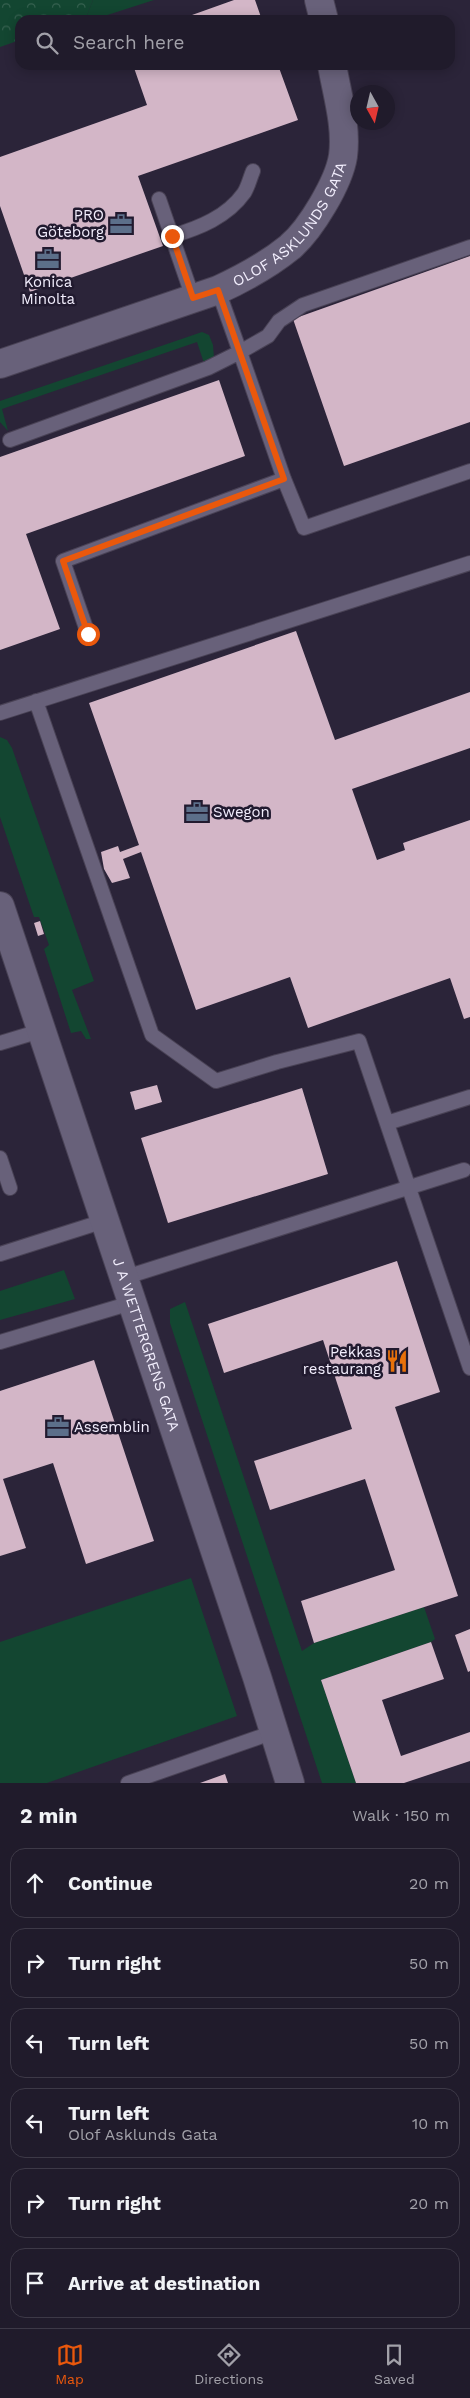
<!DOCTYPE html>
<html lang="en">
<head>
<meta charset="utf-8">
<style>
  :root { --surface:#201b2b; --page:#282433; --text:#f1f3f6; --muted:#a2a1a9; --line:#3d3947; --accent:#ea580c }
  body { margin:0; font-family:"Work Sans",sans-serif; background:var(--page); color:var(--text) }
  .compass { position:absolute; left:350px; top:85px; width:45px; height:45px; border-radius:50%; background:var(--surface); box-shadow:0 2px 12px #0003; rotate:172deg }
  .stop { position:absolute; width:15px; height:15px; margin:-11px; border:4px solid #ea580c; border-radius:50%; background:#fff }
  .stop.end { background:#ea580c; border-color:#fff; box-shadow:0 1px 5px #0008 }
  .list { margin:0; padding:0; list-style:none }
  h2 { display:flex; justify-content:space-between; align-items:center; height:65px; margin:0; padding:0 20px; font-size:21px }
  h2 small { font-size:16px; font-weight:400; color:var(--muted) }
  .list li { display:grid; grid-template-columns:32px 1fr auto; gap:15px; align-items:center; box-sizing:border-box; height:70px; margin:0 10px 10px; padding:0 10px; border:1px solid var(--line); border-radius:15px }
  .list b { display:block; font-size:19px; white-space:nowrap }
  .list p { margin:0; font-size:16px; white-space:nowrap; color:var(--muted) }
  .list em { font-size:16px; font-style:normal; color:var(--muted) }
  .icon { flex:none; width:28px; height:28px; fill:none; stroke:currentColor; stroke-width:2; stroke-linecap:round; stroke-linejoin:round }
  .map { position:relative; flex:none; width:470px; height:1783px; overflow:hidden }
  .search { position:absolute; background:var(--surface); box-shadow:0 2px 12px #0003; left:15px; right:15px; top:15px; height:55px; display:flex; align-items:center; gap:12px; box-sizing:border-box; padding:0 18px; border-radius:15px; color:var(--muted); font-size:19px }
  .sheet { height:545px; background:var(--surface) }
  nav { display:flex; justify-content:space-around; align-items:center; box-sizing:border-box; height:70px; border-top:1px solid var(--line); background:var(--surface); font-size:14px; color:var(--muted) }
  nav a { display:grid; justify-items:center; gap:2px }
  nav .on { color:var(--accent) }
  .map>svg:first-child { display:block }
  .grass { fill:#134631 }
  .forest { fill:url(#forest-crowns) }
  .building { fill:#d3b6c7 }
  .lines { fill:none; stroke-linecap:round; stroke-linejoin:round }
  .service-casing { stroke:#494255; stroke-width:16 }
  .tertiary-casing { stroke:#494255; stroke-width:30 }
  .service { stroke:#68617a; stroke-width:14 }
  .tertiary { stroke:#68617a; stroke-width:28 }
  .route { stroke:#ea580c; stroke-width:6 }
  .labels { text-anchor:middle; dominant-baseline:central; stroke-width:5; stroke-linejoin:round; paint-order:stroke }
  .poi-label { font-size:15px; fill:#f2eefd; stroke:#211a2f; text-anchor:end }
  .street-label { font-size:15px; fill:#f2eefd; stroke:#211a2f }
</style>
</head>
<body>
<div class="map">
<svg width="470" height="1783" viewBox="0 0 470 1783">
  <defs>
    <pattern id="forest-crowns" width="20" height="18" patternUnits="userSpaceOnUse" patternTransform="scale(1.25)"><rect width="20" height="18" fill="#134631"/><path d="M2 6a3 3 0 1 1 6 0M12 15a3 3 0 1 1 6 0" fill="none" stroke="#366150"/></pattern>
  </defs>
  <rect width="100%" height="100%" fill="#2b2439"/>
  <path class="grass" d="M93 0H154L92 20H85Z
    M202 332 209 335 213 345 214 358 204 363 197 342 2 409 8 431 0 422V401Z
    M0 737 7 740 12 748 94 981 72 990 91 1039H86L81 1031 71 1033 44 949 49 945 39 917H34L0 817Z
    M64 1270 75 1299 0 1320V1291Z
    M185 1302 302 1651 314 1643 424 1607 435 1639 431 1642 321 1680 356 1783H322L170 1323V1309Z
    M191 1578 237 1716 47 1783H0V1642Z"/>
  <path class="forest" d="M0 0H93L85 20H20V40L0 47Z"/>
  <path class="building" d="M234 0H255L262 20H178Z
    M133 65H278L298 120 138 176 163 246 30 292 0 206V157L147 105Z
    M470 256V422L344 466 293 319Z
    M219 380 245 456 26 534 60 629 0 650V457Z
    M296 631 335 740 470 692V748L352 789 377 860 405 850 403 843 470 820V1017L464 1019 450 978 308 1028 290 977 196 1010 141 852 123 859 130 878 112 883 104 869 101 852 118 846 120 852 139 845 89 703Z
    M40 921 44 934 38 936 34 923Z
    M157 1085 162 1102 135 1110 130 1092Z
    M302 1088 328 1174 168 1223 141 1138Z
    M397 1261 440 1392 395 1407 458 1596 314 1643 301 1601 395 1570 365 1479 270 1510 254 1461 352 1429 323 1340 224 1373 208 1324Z
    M94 1360 154 1541 86 1564 53 1463 3 1479 26 1548 0 1556V1391Z
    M470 1629V1671L468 1672 455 1635Z
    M431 1642 444 1679 382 1700 401 1756 470 1732V1761L404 1783H356L321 1680Z
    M225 1774 228 1783H200Z"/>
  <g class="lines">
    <defs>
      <path id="service" d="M159 199 193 298
        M172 236C199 228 227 217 244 193 248 187 250 178 253 171
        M470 247 303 305 279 321 268 336 240 352 284 479 304 528 470 471
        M10 440 208 368 240 352 218 290
        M88 634 63 561 284 479
        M36 701 152 1035 216 1081 277 1062 359 1041 470 1368
        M0 713 470 563
        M0 1043 40 1031
        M387 1123 470 1097
        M0 1158 10 1188
        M0 1254 104 1221
        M123 1278 464 1170
        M0 1342 131 1303
        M128 1783 274 1732"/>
      <g id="tertiary">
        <path d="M319 0 324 20"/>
        <path id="s1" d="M0 364 218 290C244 278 268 265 290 247 311 229 339 182 343 156 347 126 337 94 332 65"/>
        <path id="s2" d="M0 906 257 1677 290 1783"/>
      </g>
    </defs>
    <use href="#service" class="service-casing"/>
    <use href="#tertiary" class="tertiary-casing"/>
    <use href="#service" class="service"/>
    <use href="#tertiary" class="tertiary"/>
  </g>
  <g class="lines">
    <path class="route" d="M88 634 63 561 284 479 218 290 193 298 172 236"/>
  </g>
  <defs>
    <symbol id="office-bare" viewBox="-9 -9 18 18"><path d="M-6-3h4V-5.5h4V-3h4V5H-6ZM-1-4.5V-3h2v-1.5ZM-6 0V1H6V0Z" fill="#5c6f8a" stroke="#211a2f" stroke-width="2.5" paint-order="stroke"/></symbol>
    <symbol id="restaurant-bare" viewBox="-9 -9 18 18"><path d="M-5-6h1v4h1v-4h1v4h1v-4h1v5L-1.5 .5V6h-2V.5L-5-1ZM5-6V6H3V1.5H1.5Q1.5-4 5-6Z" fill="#e8710a" stroke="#211a2f" stroke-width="2.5" paint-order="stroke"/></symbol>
  </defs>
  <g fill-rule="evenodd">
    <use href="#office-bare" x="105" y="208" width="32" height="32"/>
    <use href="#office-bare" x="32" y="243" width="32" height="32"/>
    <use href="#office-bare" x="181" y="796" width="32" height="32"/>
    <use href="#restaurant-bare" x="381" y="1345" width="32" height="32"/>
    <use href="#office-bare" x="42" y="1411" width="32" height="32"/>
  </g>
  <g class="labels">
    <g class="poi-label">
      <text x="104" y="215">PRO<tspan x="104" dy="17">Göteborg</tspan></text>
      <text x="48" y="282" text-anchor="middle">Konica<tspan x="48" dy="17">Minolta</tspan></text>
      <text x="213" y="812" text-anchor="start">Swegon</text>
      <text x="381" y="1352">Pekkas<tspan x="381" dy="17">restaurang</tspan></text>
      <text x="74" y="1427" text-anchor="start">Assemblin</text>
    </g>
    <g class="street-label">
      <text stroke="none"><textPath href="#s1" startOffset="331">OLOF ASKLUNDS GATA</textPath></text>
      <text stroke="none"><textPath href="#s2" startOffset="462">J A WETTERGRENS GATA</textPath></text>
    </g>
  </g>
</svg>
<svg class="compass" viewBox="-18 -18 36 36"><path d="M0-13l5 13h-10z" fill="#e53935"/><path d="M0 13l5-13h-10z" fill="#a2a1a9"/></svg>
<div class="stop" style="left:88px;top:634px"></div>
<div class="stop end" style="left:172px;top:236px"></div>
<div class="search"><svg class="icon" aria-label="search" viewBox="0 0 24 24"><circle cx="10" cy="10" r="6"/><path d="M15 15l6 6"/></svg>Search here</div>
</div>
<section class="sheet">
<h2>2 min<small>Walk · 150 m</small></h2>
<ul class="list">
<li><svg class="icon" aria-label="ahead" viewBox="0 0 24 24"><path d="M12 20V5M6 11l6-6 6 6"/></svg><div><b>Continue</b></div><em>20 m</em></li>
<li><svg class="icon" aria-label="right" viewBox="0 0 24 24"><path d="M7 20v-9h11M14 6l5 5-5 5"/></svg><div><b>Turn right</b></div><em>50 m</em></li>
<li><svg class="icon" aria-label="left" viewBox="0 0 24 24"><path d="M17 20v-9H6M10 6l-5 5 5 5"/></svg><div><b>Turn left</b></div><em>50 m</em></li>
<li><svg class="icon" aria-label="left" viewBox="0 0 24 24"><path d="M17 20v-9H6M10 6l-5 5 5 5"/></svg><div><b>Turn left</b><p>Olof Asklunds Gata</p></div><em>10 m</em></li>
<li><svg class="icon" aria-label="right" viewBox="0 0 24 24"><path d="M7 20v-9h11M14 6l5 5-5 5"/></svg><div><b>Turn right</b></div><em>20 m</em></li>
<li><svg class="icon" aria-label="arrive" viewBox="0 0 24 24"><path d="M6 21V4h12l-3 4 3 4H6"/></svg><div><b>Arrive at destination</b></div></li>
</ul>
</section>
<nav>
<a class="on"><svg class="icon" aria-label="map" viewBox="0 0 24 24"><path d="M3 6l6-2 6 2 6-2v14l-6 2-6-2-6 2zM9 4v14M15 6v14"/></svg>Map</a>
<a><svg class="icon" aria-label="directions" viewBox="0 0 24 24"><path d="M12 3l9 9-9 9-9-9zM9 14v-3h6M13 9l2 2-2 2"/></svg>Directions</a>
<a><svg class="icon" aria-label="saved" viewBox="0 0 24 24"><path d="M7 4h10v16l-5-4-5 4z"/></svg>Saved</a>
</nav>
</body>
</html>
